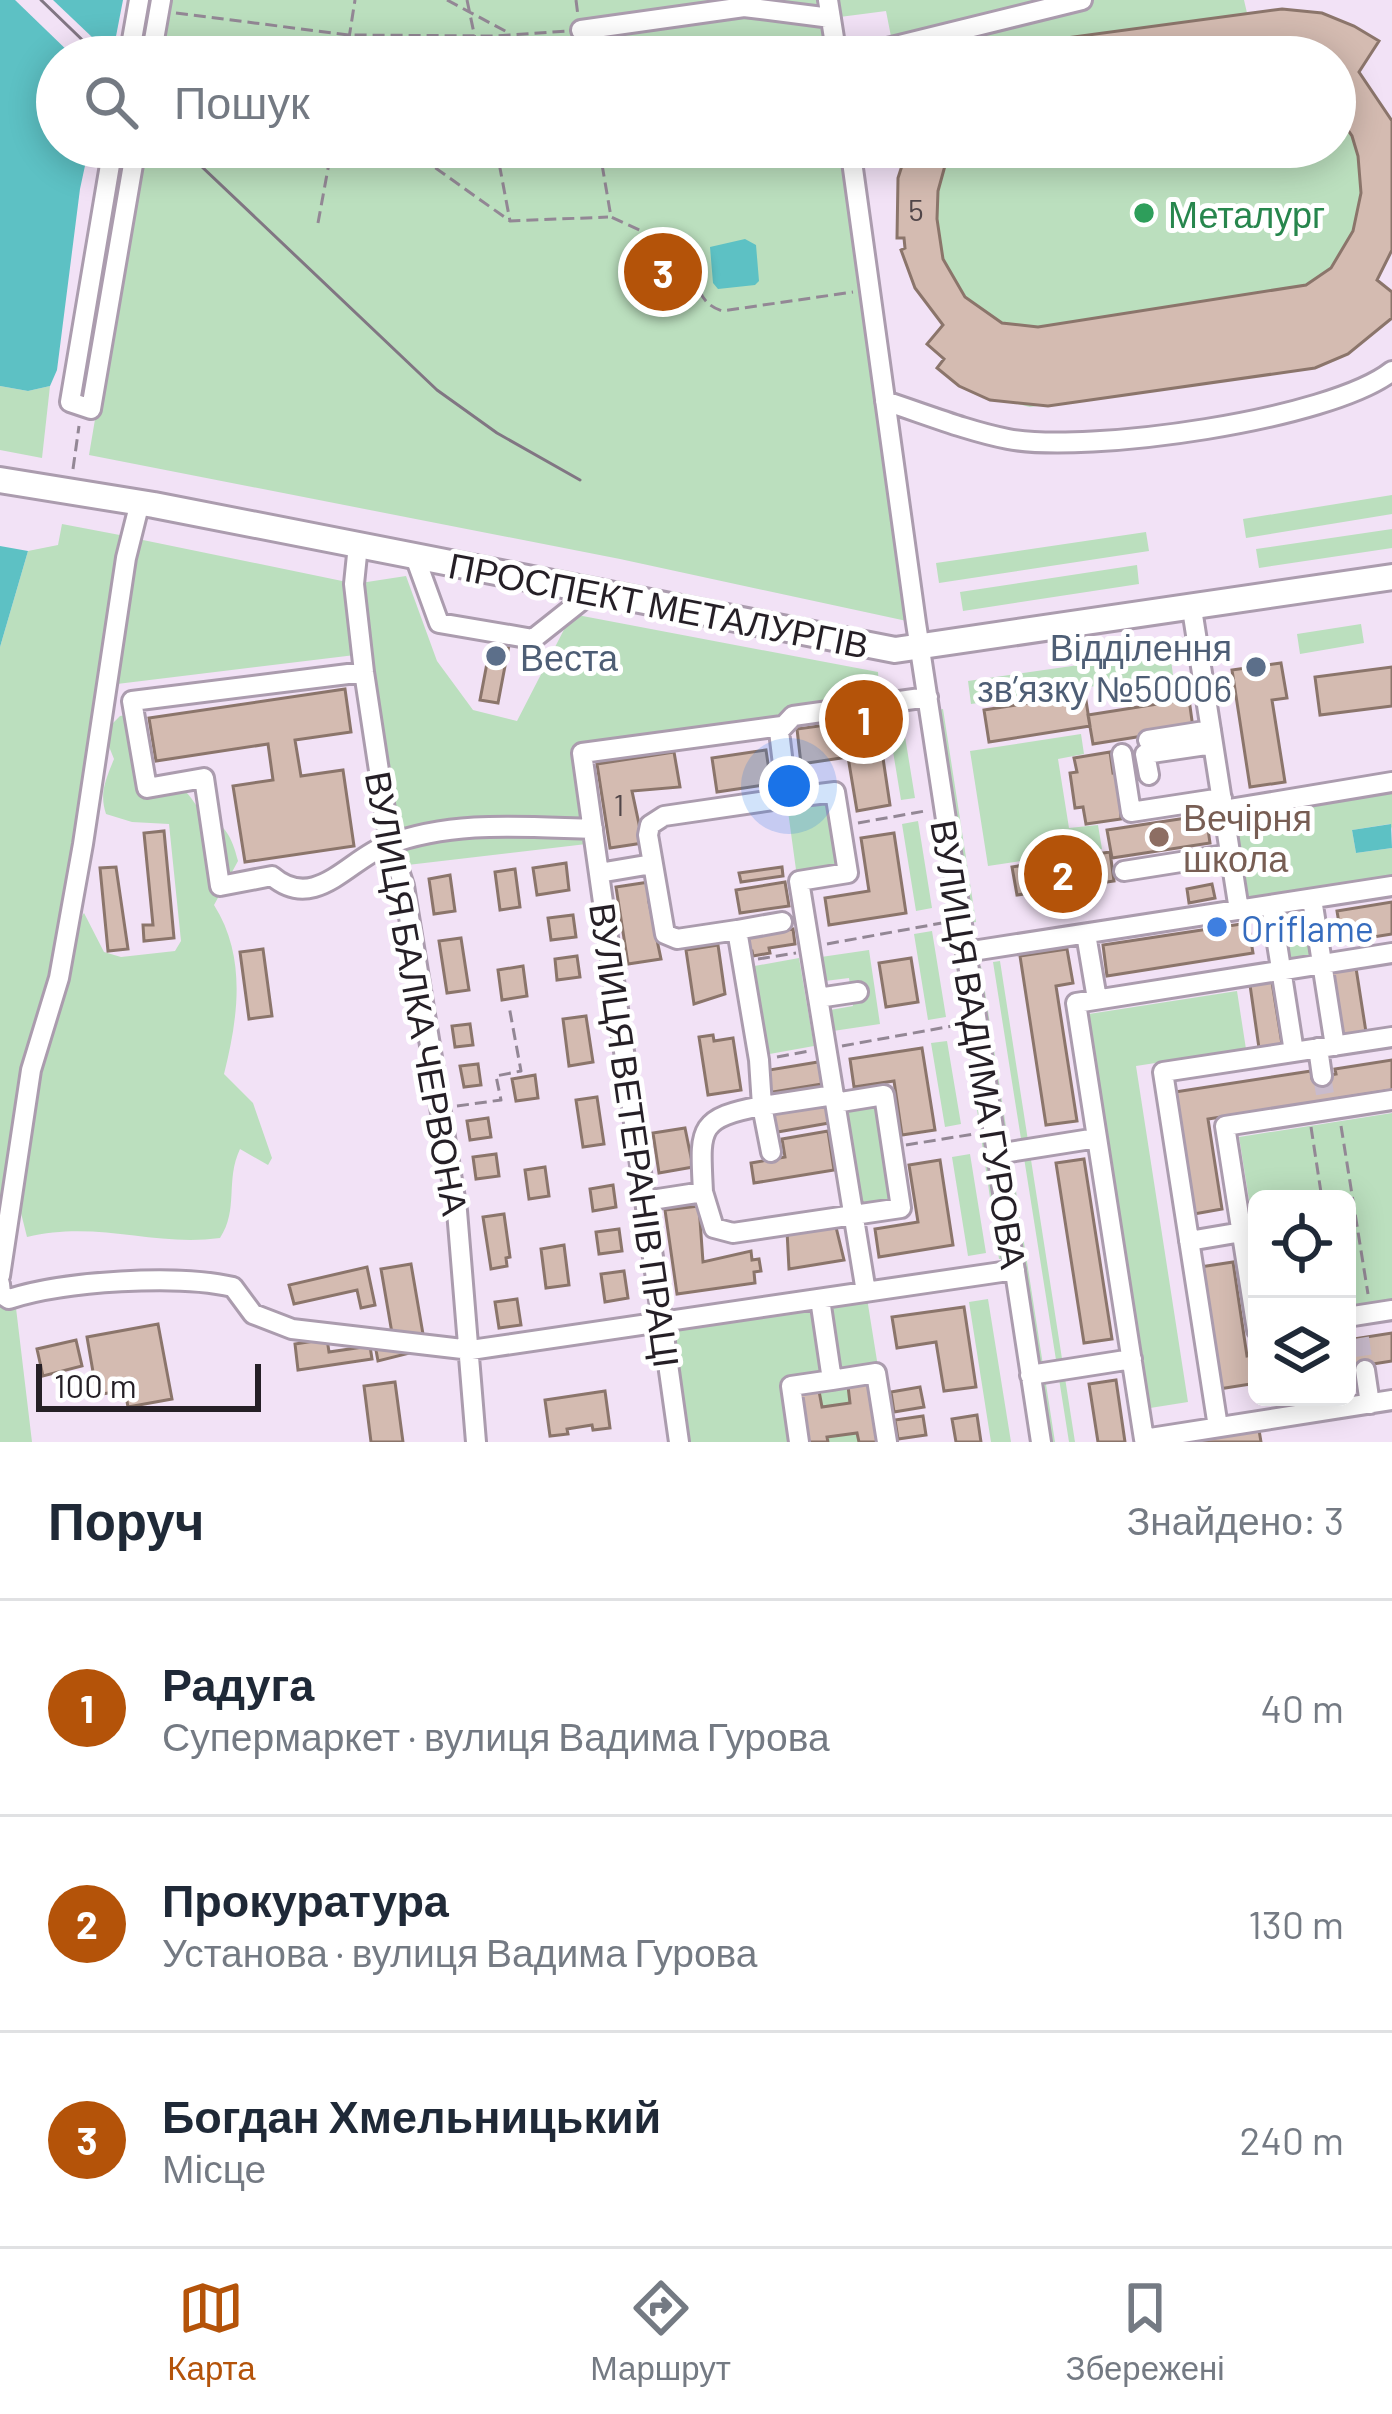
<!DOCTYPE html>
<html lang="uk">
<head>
<meta charset="utf-8">
<style>
  :root { --surface:#fff; --page:#f6f6f7; --text:#1f2937; --muted:#747a83; --line:#e0e1e3; --accent:#b45309 }
  body { margin:0; font-family:Barlow,sans-serif; background:var(--page); color:var(--text) }
  .controls { position:absolute; right:36px; bottom:36px; display:grid; overflow:hidden; border-radius:18px; box-shadow:0 6px 30px #0003 }
  .controls button { width:108px; height:108px; display:grid; place-items:center; padding:0; border:0; border-bottom:3px solid var(--line); background:var(--surface); color:var(--text); font:60px sans-serif }
  .scale { position:absolute; left:36px; bottom:30px; width:225px; box-sizing:border-box; padding-left:12px; border:6px solid #251f26; border-top:0; font-size:33px; line-height:42px; white-space:nowrap; color:#251f26; -webkit-text-stroke:9px #fff; paint-order:stroke }
  .you { position:absolute; left:789px; top:786px; width:42px; height:42px; margin:-30px; border:9px solid #fff; border-radius:50%; background:#1a73e8; box-shadow:0 0 0 18px #1a73e833 }
  .badge { display:grid; place-items:center; width:78px; height:78px; border-radius:50%; background:var(--accent); color:#fff; font-size:39px; font-weight:700 }
  .pin { position:absolute; translate:-50% -50%; border:6px solid #fff; box-shadow:0 3px 12px #0006 }
  .list { margin:0; padding:0; list-style:none }
  h2 { display:flex; justify-content:space-between; align-items:center; height:156px; margin:0; padding:0 48px; font-size:51px }
  h2 small { font-size:39px; font-weight:400; color:var(--muted) }
  .list li { display:grid; grid-template-columns:78px 1fr auto; gap:36px; align-items:center; box-sizing:border-box; height:216px; padding:0 48px; border-top:3px solid var(--line) }
  .list b { display:block; font-size:45px; white-space:nowrap }
  .list p { margin:0; font-size:39px; white-space:nowrap; color:var(--muted) }
  .list em { font-size:39px; font-style:normal; color:var(--muted) }
  .icon { flex:none; width:66px; height:66px; fill:none; stroke:currentColor; stroke-width:2; stroke-linecap:round; stroke-linejoin:round }
  .map { position:relative; flex:none; width:1392px; height:1442px; overflow:hidden }
  .search { position:absolute; background:var(--surface); box-shadow:0 6px 30px #0003; left:36px; right:36px; top:36px; height:132px; display:flex; align-items:center; gap:30px; box-sizing:border-box; padding:0 42px; border-radius:66px; color:var(--muted); font-size:45px }
  .sheet { height:804px; background:var(--surface) }
  nav { display:flex; justify-content:space-around; align-items:center; box-sizing:border-box; height:168px; border-top:3px solid var(--line); background:var(--surface); font-size:33px; color:var(--muted) }
  nav a { display:grid; justify-items:center; gap:6px }
  nav .on { color:var(--accent) }
  .map>svg:first-child { display:block }
  .green { fill:#bbdfbe }
  .water { fill:#5dc1c4 }
  .pier { fill:#f2e2f6 }
  .building { fill:#d4bbb1; stroke:#8b756b; stroke-width:3 }
  .lines { fill:none; stroke-linecap:round; stroke-linejoin:round }
  .minor-tunnel { stroke:#c9bbcc; stroke-width:18; stroke-dasharray:18 9; stroke-linecap:butt }
  .minor-casing { stroke:#ab9cae; stroke-width:24 }
  .major-casing { stroke:#ab9cae; stroke-width:30 }
  .path { stroke:#938795; stroke-width:3; stroke-dasharray:12 6; stroke-linecap:butt }
  .minor { stroke:#fff; stroke-width:18 }
  .major { stroke:#fff; stroke-width:24 }
  .tram { stroke:#817683; stroke-width:3 }
  .leisure-dot { fill:#2e9e5b; stroke:#fff; stroke-width:4.5 }
  .service-dot { fill:#5c6f8a; stroke:#fff; stroke-width:4.5 }
  .education-dot { fill:#8d6e63; stroke:#fff; stroke-width:4.5 }
  .shop-dot { fill:#3f7fe0; stroke:#fff; stroke-width:4.5 }
  .labels { text-anchor:middle; dominant-baseline:central; stroke-width:10; stroke-linejoin:round; paint-order:stroke }
  .number-label { font-size:30px; fill:#514649 }
  .leisure-label { font-size:36px; fill:#27864d; stroke:#fff; text-anchor:start }
  .street-label { font-size:36px; fill:#251f26; stroke:#fff }
  .service-label { font-size:36px; fill:#4e5e75; stroke:#fff; text-anchor:end }
  .education-label { font-size:36px; fill:#785e54; stroke:#fff; text-anchor:start }
  .shop-label { font-size:36px; fill:#366cbe; stroke:#fff; text-anchor:start }
</style>
</head>
<body>
<div class="map">
<svg width="1392" height="1442" viewBox="0 0 1392 1442">
  <rect width="100%" height="100%" fill="#f2e2f6"/>
  <path class="green" d="M165 0H1244L1247 13C1296 7 1337 12 1379 41L1359 72 1392 121V250L1377 280 1392 292V318L1348 354 1315 368 1030 407 972 393 937 368 943 358 927 344 942 324 915 288 901 250 905 248 904 238H897L898 178 908 147H1335V57H895L886 11 832 18 837 57H156Z
    M141 147H850L916 623 620 559 89 455Z
    M0 386 28 391 50 386 42 458 0 450Z
    M1392 495V514L1246 538 1243 519Z
    M62 524 125 536 51 974 23 1067 0 1219V647L28 551 58 545Z
    M1392 529V548L1259 568 1256 549Z
    M1146 532 1149 551 939 583 936 563Z
    M138 539 347 582 355 655 117 684Z
    M1137 565 1139 584 963 611 960 592Z
    M406 576 437 661 473 710 517 721 572 614 878 672 879 694 864 705 582 753 595 843 399 866 354 584Z
    M1361 624 1364 643 1300 654 1297 634Z
    M1170 652 1173 675 971 704 968 681Z
    M943 709 976 922 970 923 937 710Z
    M923 714 1004 1259H999L919 715Z
    M127 715C140 750 143 787 186 792 193 799 198 810 205 814 226 826 232 837 238 861L214 905C247 957 238 1018 224 1074L253 1103 272 1158 268 1165 240 1149C225 1181 239 1209 220 1238 153 1247 98 1220 27 1237L19 1205 39 1073 69 983 77 924 84 913 104 952 121 957 175 951 181 941 169 824 132 822 106 814C99 793 106 779 114 759L108 744V728L120 716Z
    M902 718 915 798 901 800 888 721Z
    M1081 734 1084 754 1058 759 1069 828 1098 825 1102 849 988 866 970 751Z
    M1392 782V829L1390 824 1352 830 1356 853 1392 848V886L1312 899 1322 964 1281 971 1271 905 1239 910 1224 810Z
    M833 797 843 870 797 877 787 804Z
    M918 821 932 908 916 911 902 824Z
    M932 931 946 1017 928 1020 914 934Z
    M869 950 880 1024 833 1031 830 1010 853 1006 849 978 825 981 821 957Z
    M799 958 814 1046 764 1055 749 967Z
    M1000 961 1075 1442H1069L993 962Z
    M975 966H981L1055 1442H1049Z
    M1237 991 1246 1049 1136 1066 1188 1402 1150 1408 1089 1014Z
    M947 1041 961 1124 945 1127 931 1043Z
    M884 1095 901 1208 853 1215 835 1103Z
    M1392 1113V1301L1347 1308V1199H1257V1250L1239 1137Z
    M970 1154 986 1253 968 1256 952 1157Z
    M866 1292 890 1442H679L661 1322Z
    M988 1299 1011 1442H991L969 1302Z
    M0 1304 16 1308 32 1442H0Z"/>
  <path class="water" d="M0 0H123L112 57H57V147H89L80 189 57 370 50 386 28 391 0 386Z
    M745 239 756 245 759 281 755 285 718 289 713 283 710 247Z
    M0 546 28 551 0 647Z
    M1391 824 1392 848 1356 853 1352 830Z"/>
  <path class="pier" d="M15 0H53L113 57H74Z"/>
  <path class="building" d="M1282 9 1322 13 1354 26 1379 41 1359 72 1392 121V250L1377 280 1392 292V318L1348 354 1315 368 1048 406 990 400 959 386 937 368 944 359 927 344 943 325 915 288 901 250 905 248 904 238H897L898 178 908 147H956L946 162 938 191 937 219 943 259 965 297 1002 323 1038 327 1306 285 1331 268 1353 231 1361 193 1358 156 1352 136 1335 111V57H958L984 49Z
    M491 642 509 645 498 703 480 700Z
    M1281 663 1287 698 1272 700 1285 782 1250 787 1232 670Z
    M1392 667V706L1320 715 1315 677Z
    M345 689 351 732 295 740 301 776 343 770 354 846 245 862 233 786 273 780 268 744 156 761 149 718Z
    M1085 694 1090 726 989 742 984 710Z
    M1189 699 1193 728 1093 744 1088 715Z
    M877 718 890 805 857 811 848 757 801 764 797 729Z
    M766 750 771 784 717 792 712 758Z
    M674 752 680 787 632 791 643 843 610 848 597 764Z
    M1110 752 1113 773 1119 772 1121 819 1086 824 1083 807 1075 808 1070 773 1077 772 1074 758Z
    M1206 815 1210 843 1112 858 1107 830Z
    M164 831 174 938 144 941 143 925H153L144 833Z
    M894 833 906 913 829 925 825 898 869 891 861 838Z
    M1110 852 1114 881 1017 895 1012 867Z
    M566 863 569 890 537 895 533 868Z
    M116 867 128 949 108 951 100 868Z
    M782 867 783 876 741 882 739 873Z
    M515 869 520 907 500 910 495 872Z
    M450 875 455 911 434 914 429 879Z
    M649 882 652 902H649L661 959 628 964 616 887Z
    M785 882 789 906 740 913 736 890Z
    M1212 884 1215 898 1189 903 1187 889Z
    M1392 902V934L1342 942 1337 911Z
    M573 915 576 937 551 940 548 918Z
    M1248 923 1253 953 1107 976 1103 945Z
    M793 929 795 944 769 948 770 953 753 956 752 951H747L745 937Z
    M461 938 469 990 447 993 439 941Z
    M718 945 725 994 694 1004 686 950Z
    M263 949 272 1016 249 1019 240 952Z
    M1067 949 1073 983 1056 986 1077 1121 1046 1125 1020 956Z
    M577 956 580 977 557 980 555 959Z
    M911 958 918 1002 886 1007 879 963Z
    M523 966 527 996 502 1000 498 970Z
    M1356 968 1366 1032 1340 1036 1330 972Z
    M1272 982 1282 1044 1259 1048 1250 985Z
    M586 1016 593 1062 569 1066 563 1019Z
    M470 1024 473 1045 455 1047 452 1026Z
    M713 1035 714 1041 733 1038 741 1090 708 1095 699 1037Z
    M922 1048 935 1130 902 1135 894 1081 854 1087 850 1059Z
    M1392 1060V1090L1208 1119 1222 1209 1194 1214 1175 1092 1311 1071 1312 1078 1336 1074 1335 1069Z
    M824 1061 828 1083 767 1093 763 1071Z
    M478 1064 481 1085 464 1087 460 1066Z
    M535 1075 538 1098 516 1101 512 1079Z
    M597 1097 604 1144 583 1147 576 1100Z
    M826 1103 829 1123 772 1133 768 1112Z
    M488 1118 491 1137 470 1140 467 1121Z
    M685 1128 693 1167 659 1173 653 1133Z
    M828 1131 834 1170 754 1183 751 1163 785 1157 782 1139Z
    M496 1154 499 1176 476 1179 473 1157Z
    M1084 1159 1112 1339 1084 1343 1056 1163Z
    M940 1160 953 1245 879 1257 875 1229 918 1222 909 1165Z
    M545 1167 549 1196 529 1199 525 1170Z
    M613 1185 616 1207 593 1211 590 1189Z
    M699 1206 703 1262 751 1251 752 1260 759 1259 761 1271 754 1272 755 1283 677 1294 665 1210Z
    M504 1214 510 1257 506 1258 507 1266 491 1269 483 1217Z
    M835 1223 844 1260 789 1269 787 1231Z
    M619 1229 622 1251 599 1254 596 1232Z
    M564 1245 569 1285 546 1288 541 1249Z
    M1233 1262 1247 1356 1257 1354V1383L1219 1389 1200 1267Z
    M411 1264 423 1334 393 1339 381 1269Z
    M367 1267 375 1305 361 1308 357 1290 294 1304 289 1285Z
    M624 1271 628 1298 605 1302 601 1274Z
    M517 1299 521 1325 499 1328 495 1302Z
    M964 1307 976 1387 944 1391 936 1342 897 1348 892 1317Z
    M158 1324 172 1399 128 1407 125 1390 97 1395 87 1337Z
    M1392 1333V1361L1373 1364 1374 1369H1347V1340Z
    M327 1339 329 1352 370 1346 372 1359 298 1370 295 1344Z
    M76 1340 82 1366 43 1376 37 1349Z
    M408 1342 410 1353 378 1361 376 1350Z
    M1116 1380 1125 1442H1098L1089 1384Z
    M395 1382 403 1442H371L364 1386Z
    M872 1382 881 1442H859L857 1433 827 1437 828 1442H804L797 1394 819 1391 822 1407 850 1403 848 1386Z
    M920 1387 924 1407 894 1412 891 1392Z
    M605 1391 610 1428 593 1430 592 1425 567 1429 568 1434 550 1436 545 1400Z
    M977 1415 981 1442H956L952 1419Z
    M923 1416 926 1435 898 1439 895 1420Z
    M1259 1430 1261 1442H1180Z"/>
  <g class="lines">
    <path class="minor-tunnel" d="M1322 1076 1326 1100
      M1360 1338 1365 1370"/>
    <defs>
      <path id="minor" d="M828 0 837 57
        M581 30 744 7 831 18
        M129 57 139 0
        M151 57 161 0
        M851 57 1082 0
        M113 147 70 402 91 409 136 147
        M850 147 916 623 1041 1442
        M885 401C925 414 967 431 1008 439 1087 454 1330 420 1392 371
        M358 545 354 584 364 672 390 843 404 886 457 1211 476 1442
        M415 557 439 623 533 639 591 593
        M1192 609 1239 910
        M364 672 132 701 147 788 204 778 220 886 272 876C315 913 349 859 387 845 453 820 523 827 593 829
        M1148 740 1211 730
        M1122 754 1131 812 1222 798
        M1149 775 1145 754 1213 744
        M787 798 835 792 848 873 799 881 866 1292
        M1224 810 1392 782
        M1124 871 1231 854
        M599 873 652 864
        M1312 899 1335 1046
        M1271 905 1294 1052
        M737 930 782 922
        M1086 934 1097 999
        M966 952 1392 886
        M1392 953 1076 1003 1144 1439 1392 1400
        M818 998 858 992
        M1318 1048 1322 1076
        M771 1152 762 1106 834 1095
        M997 1154 1097 1138
        M703 1192 714 1228 733 1233 901 1208 884 1095 835 1103
        M645 1201 703 1192C700 1129 696 1118 762 1106L759 1060 737 930 677 939 665 934 648 835 650 825 664 816 787 798 779 731 793 716 928 697
        M1189 1241 1242 1232
        M0 1276 31 1070 59 978 83 844 126 558 140 502
        M0 1284 1 1294 9 1299C65 1281 177 1274 233 1287L253 1314 292 1329 471 1350 1015 1270
        M1347 1317 1392 1310
        M1257 1330 1225 1126 1392 1100
        M1365 1370 1370 1404
        M1030 1375 1132 1359
        M832 1380 876 1373 887 1442
        M1218 1427 1163 1072 1392 1037
        M679 1442 582 753 782 726
        M799 1442 791 1386 832 1380 820 1299"/>
      <path id="major" d="M0 480 154 505 895 650 1392 577"/>
    </defs>
    <use href="#minor" class="minor-casing"/>
    <use href="#major" class="major-casing"/>
    <path class="path" d="M447 0 509 33
      M467 0 479 57
      M576 0 578 16
      M176 13 349 35 495 36 567 31
      M346 57 355 0
      M406 147 510 221 608 217
      M496 147 510 221
      M599 147 611 217 692 254C697 279 695 302 722 311L853 292
      M318 223 332 147
      M73 469 79 426
      M858 823 925 811
      M827 944 942 923
      M758 959 796 953
      M842 1046 963 1024
      M777 1057 809 1051
      M457 1106 501 1100 496 1076 521 1071 509 1006
      M1341 1126 1368 1294
      M1311 1127 1322 1199
      M906 1145 980 1133"/>
    <use href="#minor" class="minor"/>
    <use href="#major" class="major"/>
    <path class="tram" d="M41 0 100 57
      M181 147 437 390 497 433 580 480"/>
  </g>
  <circle class="leisure-dot" cx="1144" cy="213" r="12"/>
  <g class="service-dot">
    <circle cx="496" cy="656" r="12"/>
    <circle cx="1256" cy="667" r="12"/>
  </g>
  <circle class="education-dot" cx="1159" cy="837" r="12"/>
  <circle class="shop-dot" cx="1217" cy="927" r="12"/>
  <g class="labels">
    <g class="number-label">
      <text x="916" y="209">5</text>
      <text x="619" y="804">1</text>
    </g>
    <g class="leisure-label">
      <text x="1168" y="213">Металург</text>
    </g>
    <g class="street-label">
      <text transform="translate(659 604) rotate(11)">ПРОСПЕКТ МЕТАЛУРГІВ</text>
      <text transform="translate(418 993) rotate(80)">ВУЛИЦЯ БАЛКА ЧЕРВОНА</text>
      <text transform="translate(980 1044) rotate(81)">ВУЛИЦЯ ВАДИМА ГУРОВА</text>
      <text transform="translate(636 1135) rotate(82)">ВУЛИЦЯ ВЕТЕРАНІВ ПРАЦІ</text>
    </g>
    <g class="service-label">
      <text x="1232" y="646">Відділення<tspan x="1232" dy="41">зв’язку №50006</tspan></text>
      <text x="520" y="656" text-anchor="start">Веста</text>
    </g>
    <g class="education-label">
      <text x="1183" y="816">Вечірня<tspan x="1183" dy="41">школа</tspan></text>
    </g>
    <g class="shop-label">
      <text x="1241" y="927">Oriflame</text>
    </g>
  </g>
</svg>
<div class="controls">
<button><svg class="icon" aria-label="locate" viewBox="0 0 24 24"><circle cx="12" cy="12" r="6"/><path d="M12 2v4M12 18v4M2 12h4M18 12h4"/></svg></button>
<button><svg class="icon" aria-label="layers" viewBox="0 0 24 24"><path d="M12 4l9 5-9 5-9-5zM3 14l9 5 9-5"/></svg></button>
</div>
<div class="scale">100 m</div>
<div class="you"></div>
<div class="pin badge" style="left:864px;top:719px">1</div>
<div class="pin badge" style="left:1063px;top:874px">2</div>
<div class="pin badge" style="left:663px;top:272px">3</div>
<div class="search"><svg class="icon" aria-label="search" viewBox="0 0 24 24"><circle cx="10" cy="10" r="6"/><path d="M15 15l6 6"/></svg>Пошук</div>
</div>
<section class="sheet">
<h2>Поруч<small>Знайдено: 3</small></h2>
<ul class="list">
<li><span class="badge">1</span><div><b>Радуга</b><p>Супермаркет · вулиця Вадима Гурова</p></div><em>40 m</em></li>
<li><span class="badge">2</span><div><b>Прокуратура</b><p>Установа · вулиця Вадима Гурова</p></div><em>130 m</em></li>
<li><span class="badge">3</span><div><b>Богдан Хмельницький</b><p>Місце</p></div><em>240 m</em></li>
</ul>
</section>
<nav>
<a class="on"><svg class="icon" aria-label="map" viewBox="0 0 24 24"><path d="M3 6l6-2 6 2 6-2v14l-6 2-6-2-6 2zM9 4v14M15 6v14"/></svg>Карта</a>
<a><svg class="icon" aria-label="directions" viewBox="0 0 24 24"><path d="M12 3l9 9-9 9-9-9zM9 14v-3h6M13 9l2 2-2 2"/></svg>Маршрут</a>
<a><svg class="icon" aria-label="saved" viewBox="0 0 24 24"><path d="M7 4h10v16l-5-4-5 4z"/></svg>Збережені</a>
</nav>
</body>
</html>
